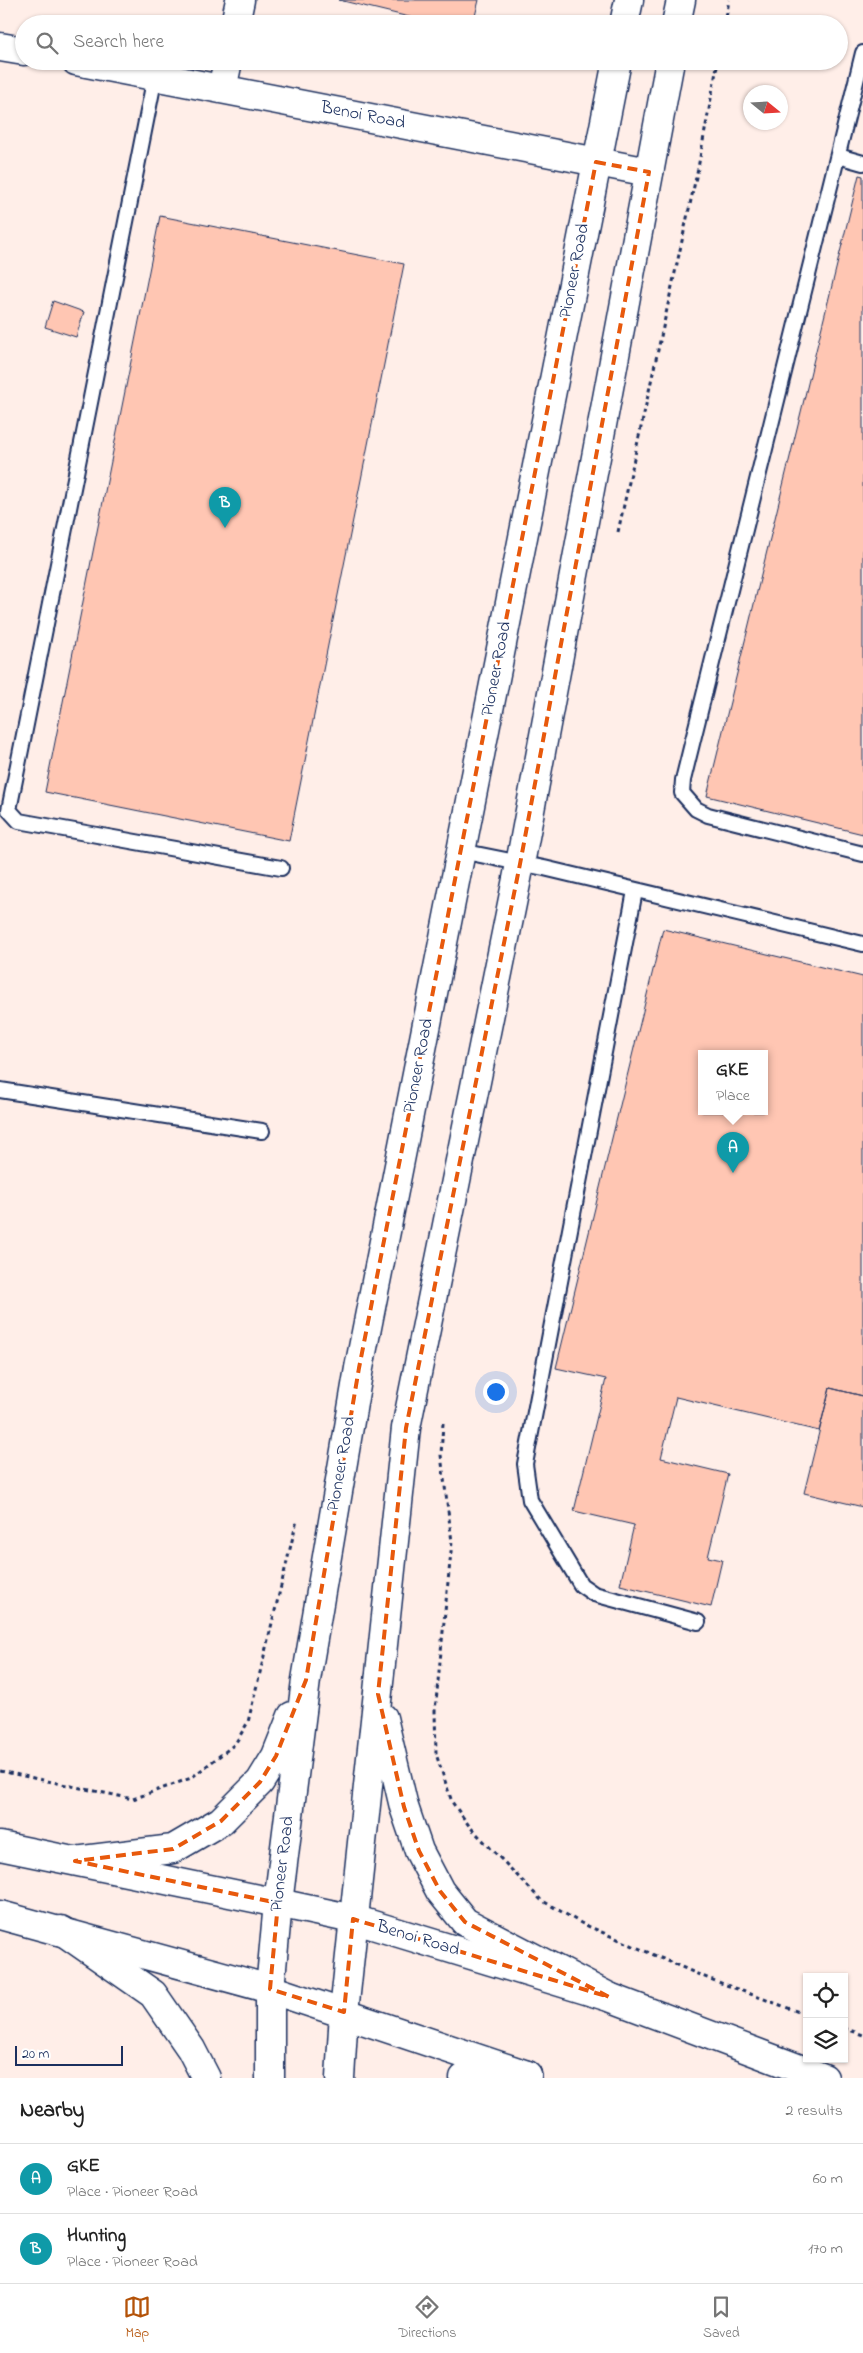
<!DOCTYPE html>
<html lang="en">
<head>
<meta charset="utf-8">
<style>
  :root { --surface:#fff; --page:#f6f6f6; --text:#222; --muted:#767676; --line:#e0e0e0; --accent:#b45309 }
  body { margin:0; font-family:"Indie Flower",sans-serif; background:var(--page); color:var(--text) }
  .controls { position:absolute; right:15px; bottom:15px; display:grid; overflow:hidden; border-radius:0px; box-shadow:0 1px 4px #0004 }
  .controls button { width:45px; height:45px; display:grid; place-items:center; padding:0; border:0; border-bottom:1px solid var(--line); background:var(--surface); color:var(--text); font:25px sans-serif }
  .compass { position:absolute; left:743px; top:85px; width:45px; height:45px; border-radius:50%; background:var(--surface); box-shadow:0 1px 4px #0004; rotate:108deg }
  .scale { position:absolute; left:15px; bottom:12px; width:108px; box-sizing:border-box; padding-left:5px; border:2px solid #1b2f5e; border-top:0; font-size:14px; line-height:18px; white-space:nowrap; color:#1b2f5e; -webkit-text-stroke:4px #fff; paint-order:stroke }
  .you { position:absolute; left:495px; top:1391px; width:18px; height:18px; margin:-12px; border:4px solid #fff; border-radius:50%; background:#1a73e8; box-shadow:0 0 0 8px #1a73e833 }
  .badge { display:grid; place-items:center; width:32px; height:32px; border-radius:50%; background:var(--accent); color:#fff; font-size:16px; font-weight:700 }
  .pin { position:absolute; translate:-50% -41px; filter:drop-shadow(0 1px 2px #0008) }
  .pin::after { content:''; position:absolute; top:26px; width:18px; height:15px; background:inherit; clip-path:polygon(0 0,100% 0,50% 100%) }
  .popup { position:absolute; left:698px; top:1050px; width:70px; height:65px; box-sizing:border-box; display:grid; place-content:center; border-radius:0px; background:var(--surface); filter:drop-shadow(0 1px 4px #0005); font-size:16px; white-space:nowrap; color:var(--muted) }
  .popup b { font-size:19px; color:var(--text) }
  .popup::after { content:''; position:absolute; left:50%; top:100%; margin-left:-10px; border:10px solid transparent; border-top-color:var(--surface) }
  .list { margin:0; padding:0; list-style:none }
  h2 { display:flex; justify-content:space-between; align-items:center; height:65px; margin:0; padding:0 20px; font-size:21px }
  h2 small { font-size:16px; font-weight:400; color:var(--muted) }
  .list li { display:grid; grid-template-columns:32px 1fr auto; gap:15px; align-items:center; box-sizing:border-box; height:70px; padding:0 20px; border-top:1px solid var(--line) }
  .list b { display:block; font-size:19px; white-space:nowrap }
  .list p { margin:0; font-size:16px; white-space:nowrap; color:var(--muted) }
  .list em { font-size:16px; font-style:normal; color:var(--muted) }
  .icon { flex:none; width:28px; height:28px; fill:none; stroke:currentColor; stroke-width:2; stroke-linecap:round; stroke-linejoin:round }
  .map { position:relative; flex:none; width:863px; height:2078px; overflow:hidden }
  .search { position:absolute; background:var(--surface); box-shadow:0 1px 4px #0004; left:15px; right:15px; top:15px; height:55px; display:flex; align-items:center; gap:12px; box-sizing:border-box; padding:0 18px; border-radius:28px; color:var(--muted); font-size:19px }
  .sheet { height:205px; background:var(--surface) }
  nav { display:flex; justify-content:space-around; align-items:center; box-sizing:border-box; height:70px; border-top:1px solid var(--line); background:var(--surface); font-size:14px; color:var(--muted) }
  nav a { display:grid; justify-items:center; gap:2px }
  nav .on { color:var(--accent) }
  .map>svg:first-child { display:block }
  .building { fill:#ffc6b3; stroke:#1b2f5e; fill-rule:evenodd }
  .lines { fill:none; stroke-linecap:round; stroke-linejoin:round }
  .lane-casing { stroke:#1b2f5e; stroke-width:18 }
  .street-casing { stroke:#1b2f5e; stroke-width:31 }
  .secondary-casing { stroke:#1b2f5e; stroke-width:31 }
  .primary-casing { stroke:#1b2f5e; stroke-width:31 }
  .path { stroke:#1b2f5e; stroke-width:3; stroke-dasharray:4 4; stroke-linecap:butt }
  .lane { stroke:#fff; stroke-width:14 }
  .street { stroke:#fff; stroke-width:28 }
  .secondary { stroke:#fff; stroke-width:28 }
  .primary { stroke:#fff; stroke-width:28 }
  .marked { fill:none; stroke:#e8590c; stroke-width:4; stroke-dasharray:10 6; stroke-linejoin:round }
  .labels { text-anchor:middle; dominant-baseline:central; stroke-width:5; stroke-linejoin:round; paint-order:stroke }
  .street-label { font-size:18px; fill:#1b2f5e; stroke:#fff }
</style>
</head>
<body>
<div class="map">
<svg width="863" height="2078" viewBox="0 0 863 2078">
  <rect width="100%" height="100%" fill="#ffeee8"/>
  <filter id="ink" filterUnits="userSpaceOnUse"><feTurbulence type="fractalNoise" baseFrequency=".02" numOctaves="2"/><feDisplacementMap in="SourceGraphic" scale="10" xChannelSelector="R" yChannelSelector="G"/><feConvolveMatrix kernelMatrix="1 2 1 2 8 2 1 2 1" color-interpolation-filters="sRGB"/></filter>
  <g filter="url(#ink)">
    <path class="building" d="M339 0H479L473 24H438Z
      M859 175 863 176V834L707 796Z
      M160 216 404 264 289 841 45 792Z
      M53 301 84 312 76 337 45 327Z
      M663 929 863 977V1396L830 1388 819 1431 676 1397 661 1458 728 1474 708 1557 722 1560 711 1607 620 1585 634 1525 574 1511 606 1379 556 1368ZM702 1054H764V1112H702Z
      M830 1388 863 1396V1507L804 1493Z"/>
    <g class="lines">
      <defs>
        <path id="lane" d="M863 53 683 780 682 793 696 809 708 815 863 854
          M155 76 9 810 19 821 281 868
          M838 156 863 163
          M461 851 544 868 863 944
          M635 891 525 1464 530 1500 581 1585 594 1594 698 1622
          M0 1090 262 1131"/>
        <path id="street" d="M235 24 240 0
          M0 47 24 51
          M76 61 649 172
          M222 89 228 61
          M0 1846 278 1903
          M0 1915 270 1989"/>
        <path id="secondary" d="M278 1903 353 1919 609 1997 824 2078
          M270 1989 527 2075"/>
        <path id="primary" d="M624 24 629 0
          M676 24 681 0
          M383 1718 404 1807 419 1851 440 1891 465 1922 609 1997
          M75 1861 173 1849 221 1821 260 1782 276 1756 292 1716
          M61 1930 153 1994 191 2049 206 2078
          M270 2078V1989L278 1903 306 1680 359 1368 617 61
          M340 2078 344 2012 406 1428 520 864 670 61
          M464 2078 527 2075"/>
      </defs>
      <use href="#lane" class="lane-casing"/>
      <use href="#street" class="street-casing"/>
      <use href="#secondary" class="secondary-casing"/>
      <use href="#primary" class="primary-casing"/>
      <path class="path" d="M725 24 729 0
        M618 532 698 168 718 61
        M443 1423 441 1455 452 1542 435 1711 436 1754 452 1802 470 1827 541 1900 581 1923 702 1976 807 2015
        M0 1771 133 1799 191 1778 235 1744 248 1722 297 1520
        M844 2028 863 2035"/>
      <use href="#lane" class="lane"/>
      <use href="#street" class="street"/>
      <use href="#secondary" class="secondary"/>
      <use href="#primary" class="primary"/>
    </g>
  </g>
  <path class="marked" d="M596 162 649 172 520 864 406 1428 378 1694 404 1807 419 1851 440 1891 465 1922 609 1997 353 1919 344 2012 270 1989 278 1903 75 1861 173 1849 221 1821 260 1782 276 1756 306 1680 359 1368Z"/>
  <g class="labels">
    <g class="street-label">
      <text transform="translate(363 116) rotate(11)">Benoi Road</text>
      <text transform="translate(575 271) rotate(-79)">Pioneer Road</text>
      <text transform="translate(497 669) rotate(-79)">Pioneer Road</text>
      <text transform="translate(419 1066) rotate(-79)">Pioneer Road</text>
      <text transform="translate(342 1464) rotate(-80)">Pioneer Road</text>
      <text transform="translate(283 1864) rotate(-83)">Pioneer Road</text>
      <text transform="translate(418 1939) rotate(17)">Benoi Road</text>
    </g>
  </g>
</svg>
<div class="controls">
<button><svg class="icon" aria-label="locate" viewBox="0 0 24 24"><circle cx="12" cy="12" r="6"/><path d="M12 2v4M12 18v4M2 12h4M18 12h4"/></svg></button>
<button><svg class="icon" aria-label="layers" viewBox="0 0 24 24"><path d="M12 4l9 5-9 5-9-5zM3 14l9 5 9-5"/></svg></button>
</div>
<svg class="compass" viewBox="-18 -18 36 36"><path d="M0-13l5 13h-10z" fill="#e53935"/><path d="M0 13l5-13h-10z" fill="#767676"/></svg>
<div class="scale">20 m</div>
<div class="you"></div>
<div class="pin badge" style="left:733px;top:1173px;background:#0f9aa8">A</div>
<div class="popup"><b>GKE</b>Place</div>
<div class="pin badge" style="left:225px;top:528px;background:#0f9aa8">B</div>
<div class="search"><svg class="icon" aria-label="search" viewBox="0 0 24 24"><circle cx="10" cy="10" r="6"/><path d="M15 15l6 6"/></svg>Search here</div>
</div>
<section class="sheet">
<h2>Nearby<small>2 results</small></h2>
<ul class="list">
<li><span class="badge" style="background:#0f9aa8">A</span><div><b>GKE</b><p>Place · Pioneer Road</p></div><em>60 m</em></li>
<li><span class="badge" style="background:#0f9aa8">B</span><div><b>Hunting</b><p>Place · Pioneer Road</p></div><em>170 m</em></li>
</ul>
</section>
<nav>
<a class="on"><svg class="icon" aria-label="map" viewBox="0 0 24 24"><path d="M3 6l6-2 6 2 6-2v14l-6 2-6-2-6 2zM9 4v14M15 6v14"/></svg>Map</a>
<a><svg class="icon" aria-label="directions" viewBox="0 0 24 24"><path d="M12 3l9 9-9 9-9-9zM9 14v-3h6M13 9l2 2-2 2"/></svg>Directions</a>
<a><svg class="icon" aria-label="saved" viewBox="0 0 24 24"><path d="M7 4h10v16l-5-4-5 4z"/></svg>Saved</a>
</nav>
</body>
</html>
